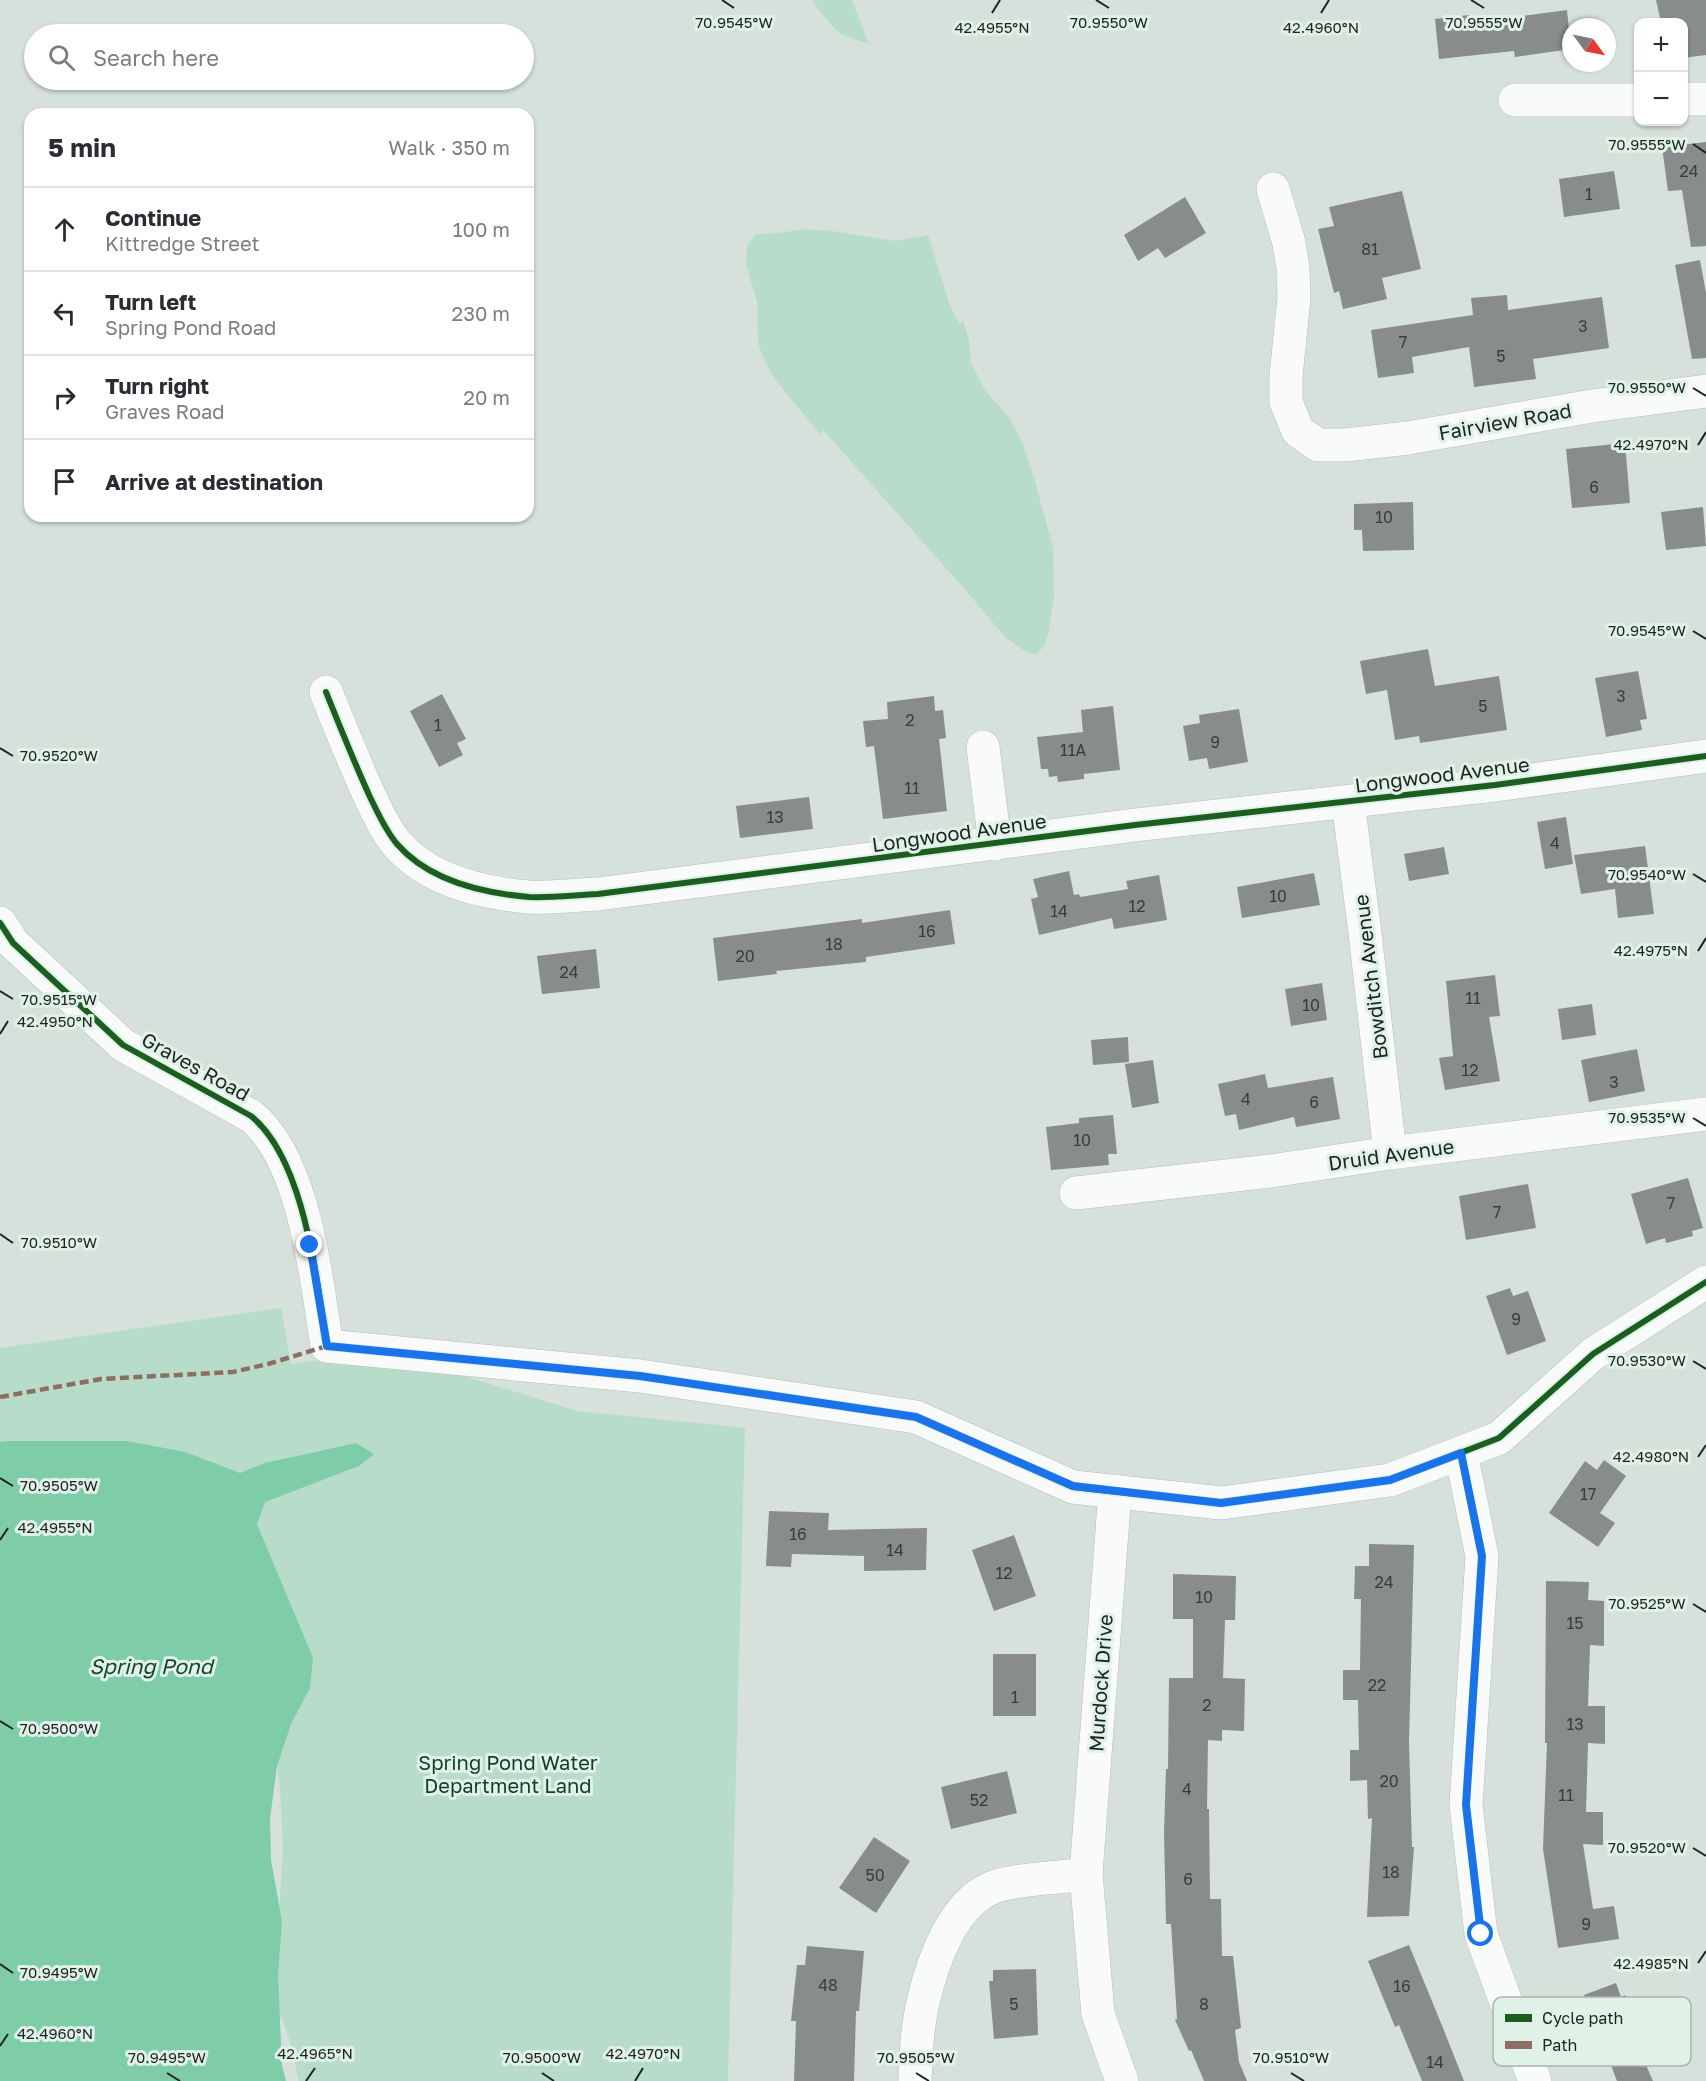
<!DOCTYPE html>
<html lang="en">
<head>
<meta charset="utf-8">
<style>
  :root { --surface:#fff; --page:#f2f2f3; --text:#2b2b33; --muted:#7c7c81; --line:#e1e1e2 }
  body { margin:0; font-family:"Golos Text",sans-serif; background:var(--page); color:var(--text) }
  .controls { position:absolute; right:18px; top:18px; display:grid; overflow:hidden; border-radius:12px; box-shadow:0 2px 4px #0004 }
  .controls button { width:54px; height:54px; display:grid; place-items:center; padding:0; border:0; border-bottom:2px solid var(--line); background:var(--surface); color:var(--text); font:30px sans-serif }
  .compass { position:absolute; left:1562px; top:18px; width:54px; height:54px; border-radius:50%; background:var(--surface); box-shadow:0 2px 4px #0004; rotate:123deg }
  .stop { position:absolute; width:18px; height:18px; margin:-14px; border:4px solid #1a73e8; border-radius:50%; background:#fff }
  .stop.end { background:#1a73e8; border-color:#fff; box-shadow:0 2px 6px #0008 }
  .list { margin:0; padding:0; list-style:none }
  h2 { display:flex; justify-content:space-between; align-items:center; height:78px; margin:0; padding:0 24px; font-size:26px }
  h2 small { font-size:20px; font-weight:400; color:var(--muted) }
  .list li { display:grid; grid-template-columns:39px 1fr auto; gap:18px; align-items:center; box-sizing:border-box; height:84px; padding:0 24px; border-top:2px solid var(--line) }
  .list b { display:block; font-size:22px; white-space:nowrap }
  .list p { margin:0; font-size:20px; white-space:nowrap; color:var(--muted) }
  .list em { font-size:20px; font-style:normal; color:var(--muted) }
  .icon { flex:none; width:33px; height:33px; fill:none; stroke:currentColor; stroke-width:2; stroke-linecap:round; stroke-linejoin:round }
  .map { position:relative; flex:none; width:1706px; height:2081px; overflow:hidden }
  .search { position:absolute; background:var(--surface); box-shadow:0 2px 4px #0004; left:24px; top:24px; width:510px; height:66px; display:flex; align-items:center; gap:15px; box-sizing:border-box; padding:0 21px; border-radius:33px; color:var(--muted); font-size:22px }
  .panel { position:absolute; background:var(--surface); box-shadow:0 2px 4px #0004; left:24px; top:108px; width:510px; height:414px; border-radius:18px }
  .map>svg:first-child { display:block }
  .green { fill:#b7dcc9 }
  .water { fill:#7fcca9 }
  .building { fill:#898c8c }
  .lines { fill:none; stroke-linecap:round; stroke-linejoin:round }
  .street-casing { stroke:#b7beba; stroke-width:34 }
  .street { stroke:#f9fafa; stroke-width:33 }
  .quiet { stroke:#8d6e63; stroke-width:4.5; stroke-dasharray:9 4.5; stroke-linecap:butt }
  .cycleway-casing { stroke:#e0f2e8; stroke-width:10 }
  .cycleway { stroke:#1b5e20; stroke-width:6 }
  .route { stroke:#1a73e8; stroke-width:8 }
  .ticks { fill:none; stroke:#1d2420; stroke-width:2 }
  .labels { text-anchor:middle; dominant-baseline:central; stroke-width:6; stroke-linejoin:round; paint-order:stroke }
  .number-label { font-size:16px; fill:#383e3b }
  .street-label { font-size:20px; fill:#1d2420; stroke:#e0f2e8 }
  .park-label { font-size:20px; fill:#0f3d2a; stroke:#e0f2e8 }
  .water-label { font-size:21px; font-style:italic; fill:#174431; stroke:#e0f2e8 }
  .key { fill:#e0f2e8; stroke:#a6b4ac; stroke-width:1.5 }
  .key-label { font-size:16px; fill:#1d2420 }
  .ticks-label { font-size:15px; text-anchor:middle; fill:#1d2420; stroke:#e0f2e8; stroke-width:6; stroke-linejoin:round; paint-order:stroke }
</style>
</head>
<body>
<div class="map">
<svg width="1706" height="2081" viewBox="0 0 1706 2081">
  <rect width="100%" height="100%" fill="#d7e1dc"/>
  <path class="green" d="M812 0H852L869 44 840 34 820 12Z
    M802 229 832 231 896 241 928 235 949 303 959 324 963 321 969 340 971 363 985 390 1009 417 1022 442 1034 478 1053 547 1054 597 1048 634 1044 646 1037 654 1028 653 1006 638 962 586 824 431 820 434 776 381 764 359 758 343 757 302 746 264 747 246 756 234 780 233Z
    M281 1308 291 1364 384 1351 577 1411 745 1428 728 2081H299L289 2038 274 1999 283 1846 280 1789 276 1756 0 1500V1348Z"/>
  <path class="water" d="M10 1441H127L185 1452 240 1473 265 1463 356 1443 374 1454 359 1466 265 1502 257 1524 313 1658 310 1688 291 1724 277 1766 270 1819 271 1860 282 1921 278 1975 282 2066 286 2081H0V1442Z"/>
  <path class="building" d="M1656 0H1706V55L1683 58V22H1661Z
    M1567 10 1571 49 1515 57 1514 51 1439 59 1435 19 1469 15 1470 23Z
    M1706 142V246L1691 247 1682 190 1668 191 1662 147Z
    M1614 171 1620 209 1564 217 1559 179Z
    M1402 191 1421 269 1382 278 1387 299 1343 309 1339 291 1334 293 1318 229 1334 226 1329 207Z
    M1185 197 1206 233 1165 258 1158 248 1138 261 1124 235Z
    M1700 260 1706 293V358L1692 359 1675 265Z
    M1507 295 1508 310 1602 297 1609 348 1533 359 1536 379 1474 387 1469 347 1412 357 1414 373 1378 378 1371 330 1473 315 1471 298Z
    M1625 443 1630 503 1572 508 1566 449Z
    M1413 502 1414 550 1363 551 1362 530H1354V504Z
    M1703 507 1706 546 1666 550 1661 512Z
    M1428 649 1435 686 1499 676 1507 730 1420 743 1419 736 1395 740 1387 690 1366 694 1360 661Z
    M1638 671 1647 719 1640 720 1642 730 1606 737 1595 678Z
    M442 694 466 739 457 743 463 755 439 767 410 711Z
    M934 696 935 711 943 710 946 738 939 739 947 811 883 819 874 746 866 747 863 721 888 719 887 702Z
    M1113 706 1120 770 1084 774V779L1058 782 1057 776 1049 777 1048 769H1041L1037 737 1083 732 1081 710Z
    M1239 709 1248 762 1209 769 1207 758 1189 761 1183 726 1200 723 1199 715Z
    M809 797 813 829 740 838 736 806Z
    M1566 817 1573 864 1545 869 1537 822Z
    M1645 846 1654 914 1618 918 1615 889 1581 894 1574 855Z
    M1444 847 1449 874 1409 881 1404 854Z
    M1069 871 1074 895 1079 894 1080 897 1128 889 1126 881 1159 875 1167 920 1114 929 1112 918 1039 935 1031 899 1038 897 1033 879Z
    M1314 873 1320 905 1242 918 1237 887Z
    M950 910 955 944 866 957V962L776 971 777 974 718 981 713 938 862 919V923Z
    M596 949 600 988 542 994 537 956Z
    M1495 975 1500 1016 1489 1017 1500 1081 1445 1090 1439 1058 1453 1056 1446 981Z
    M1322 983 1327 1020 1291 1026 1285 989Z
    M1592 1004 1596 1035 1562 1040 1558 1009Z
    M1128 1037 1129 1062 1093 1065 1091 1040Z
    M1637 1049 1645 1091 1589 1102 1581 1060Z
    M1153 1060 1159 1103 1132 1108 1125 1064Z
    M1265 1074 1268 1088 1333 1077 1340 1119 1296 1127 1294 1117 1239 1130 1236 1114 1225 1116 1218 1084Z
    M1113 1115 1117 1154H1108L1109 1165 1051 1170 1046 1127 1079 1123V1118Z
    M1688 1178 1703 1228 1692 1231 1693 1236 1666 1243 1665 1238 1646 1244 1631 1194Z
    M1528 1184 1536 1228 1466 1240 1459 1196Z
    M1510 1288 1513 1296 1528 1291 1546 1341 1507 1355 1486 1296Z
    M1604 1460 1626 1476 1600 1513 1615 1523 1598 1547 1549 1513 1585 1461 1597 1470Z
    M769 1511 829 1513 828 1530 927 1528 926 1570 864 1571V1556L792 1554 791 1567 766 1566Z
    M1014 1535 1036 1596 994 1611 972 1550Z
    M1369 1544 1414 1545 1409 1743 1412 1847H1414L1409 1916 1367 1917 1372 1818 1368 1819 1367 1780 1350 1781V1750H1359L1358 1700H1343V1670H1360L1361 1599H1354L1355 1566H1369Z
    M1173 1574 1236 1576 1235 1620H1225L1223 1678 1245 1679 1244 1731 1222 1730V1741L1208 1740 1207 1809H1209L1210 1899H1221L1222 1956H1233L1241 2028 1235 2030 1239 2062 1247 2081H1204L1191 2050 1189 2051 1175 2020 1177 2019 1171 1924H1166L1164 1833 1166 1769H1168L1169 1678H1193V1619H1173Z
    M1546 1581 1589 1582 1588 1600 1604 1601V1646L1590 1645 1588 1706H1605V1744L1588 1743 1586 1812H1603V1845L1583 1844 1593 1909 1614 1906 1619 1939 1558 1948 1543 1849 1547 1743H1545Z
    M993 1654H1036V1716H993Z
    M1007 1771 1017 1813 951 1829 941 1787Z
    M874 1837 910 1861 876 1913 839 1888Z
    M1409 1945 1443 2028 1464 2081H1422L1399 2025 1395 2027 1368 1961Z
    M807 1946 864 1951 859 2011H856L854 2081H794L796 2021H791L797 1965H805Z
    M1036 1969 1038 2035 994 2039 989 1981H993V1970Z
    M1616 1983 1621 1997 1625 1995 1641 2037 1635 2040 1653 2081H1617L1584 1995Z"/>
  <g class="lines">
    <defs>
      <path id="street" d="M1684 99H1706
        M1515 100H1638
        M1273 189 1289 243 1293 268 1294 298 1286 376V402L1298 431 1318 445H1346L1408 438 1592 406 1706 391
        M326 692C340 727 354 762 370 797 378 813 385 830 397 844 429 881 482 893 529 897 551 898 575 895 598 894L1135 825 1495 785 1706 756
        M983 747 995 844
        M1348 802 1365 933 1390 1153
        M0 923 13 943 123 1045 251 1116C305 1160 316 1279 327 1346L640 1376 916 1417 1073 1487 1221 1503 1390 1480 1499 1438 1593 1354 1706 1282
        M1076 1193 1271 1171 1390 1153 1706 1114
        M1461 1453 1482 1556 1466 1805 1481 1934 1535 2081
        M1115 1491 1086 1874 1098 2014 1122 2081
        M915 2081C916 2056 917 2028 923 2003 932 1962 954 1897 1000 1885 1027 1878 1058 1878 1086 1874"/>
    </defs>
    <use href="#street" class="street-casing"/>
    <use href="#street" class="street"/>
    <path class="quiet" d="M0 1397 101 1379 233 1372 268 1364 327 1346"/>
    <defs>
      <path id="cycleway" d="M326 692C340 727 354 762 370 797 378 813 385 830 397 844 429 881 482 893 529 897 551 898 575 895 598 894L1135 825 1495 785 1706 756
        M0 923 13 943 123 1045 251 1116C305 1160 316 1279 327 1346L640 1376 916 1417 1073 1487 1221 1503 1390 1480 1499 1438 1593 1354 1706 1282"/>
    </defs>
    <use href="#cycleway" class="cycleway-casing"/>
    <use href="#cycleway" class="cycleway"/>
  </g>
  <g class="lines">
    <path class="route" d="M310 1245 327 1346 640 1376 916 1417 1073 1486 1221 1503 1390 1480 1461 1453 1482 1556 1466 1805 1481 1934"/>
  </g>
  <path class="ticks" d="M722 0 734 8M1096 0 1109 8M1471 0 1484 8M992 13 1000 0M1321 13 1329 0M1693 144 1706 153M1693 388 1706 396M1698 445 1706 432M1693 631 1706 639M0 748 13 756M1693 874 1706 882M1698 951 1706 938M0 991 13 999M0 1034 8 1021M1693 1118 1706 1126M0 1234 13 1243M1693 1361 1706 1369M1698 1457 1706 1445M0 1478 13 1486M0 1540 8 1528M1693 1604 1706 1612M0 1721 13 1729M1693 1848 1706 1856M1698 1963 1706 1951M0 1964 13 1973M0 2046 8 2034M167 2073 180 2081M542 2073 554 2081M916 2073 929 2081M1291 2073 1304 2081M306 2081 315 2068M635 2081 643 2068"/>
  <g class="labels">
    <g class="number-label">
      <text x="1689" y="171">24</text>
      <text x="1589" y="194">1</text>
      <text x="1370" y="249">81</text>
      <text x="1583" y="326">3</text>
      <text x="1403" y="342">7</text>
      <text x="1501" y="356">5</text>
      <text x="1594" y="487">6</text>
      <text x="1384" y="517">10</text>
      <text x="1621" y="696">3</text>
      <text x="1483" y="706">5</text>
      <text x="910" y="720">2</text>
      <text x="438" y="725">1</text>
      <text x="1215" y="742">9</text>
      <text x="1073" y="750">11A</text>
      <text x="912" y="788">11</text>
      <text x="775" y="817">13</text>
      <text x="1555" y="843">4</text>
      <text x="1278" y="896">10</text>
      <text x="1137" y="906">12</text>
      <text x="1059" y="911">14</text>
      <text x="927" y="931">16</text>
      <text x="834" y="944">18</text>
      <text x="745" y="956">20</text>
      <text x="569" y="972">24</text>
      <text x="1473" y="998">11</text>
      <text x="1311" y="1005">10</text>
      <text x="1470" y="1070">12</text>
      <text x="1614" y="1082">3</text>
      <text x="1246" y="1099">4</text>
      <text x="1314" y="1102">6</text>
      <text x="1082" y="1140">10</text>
      <text x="1671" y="1203">7</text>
      <text x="1497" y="1212">7</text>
      <text x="1516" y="1319">9</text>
      <text x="1588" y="1494">17</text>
      <text x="798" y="1534">16</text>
      <text x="895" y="1550">14</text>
      <text x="1004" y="1573">12</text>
      <text x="1384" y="1582">24</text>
      <text x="1204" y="1597">10</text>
      <text x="1575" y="1623">15</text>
      <text x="1377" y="1685">22</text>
      <text x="1015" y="1697">1</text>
      <text x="1207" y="1705">2</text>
      <text x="1575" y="1724">13</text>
      <text x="1389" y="1781">20</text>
      <text x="1187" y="1789">4</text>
      <text x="1566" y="1795">11</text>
      <text x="979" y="1800">52</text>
      <text x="1391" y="1872">18</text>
      <text x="875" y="1875">50</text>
      <text x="1188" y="1879">6</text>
      <text x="1586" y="1924">9</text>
      <text x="828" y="1985">48</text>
      <text x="1402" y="1986">16</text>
      <text x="1014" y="2004">5</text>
      <text x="1204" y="2004">8</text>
      <text x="1435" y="2062">14</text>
    </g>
    <g class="street-label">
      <text transform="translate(1505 421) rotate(-10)">Fairview Road</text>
      <text transform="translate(1442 774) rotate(-7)">Longwood Avenue</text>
      <text transform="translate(959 832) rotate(-8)">Longwood Avenue</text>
      <text transform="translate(1370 977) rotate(-97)">Bowditch Avenue</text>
      <text transform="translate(196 1066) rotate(29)">Graves Road</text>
      <text transform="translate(1391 1154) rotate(-8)">Druid Avenue</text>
      <text transform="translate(1100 1683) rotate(-86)">Murdock Drive</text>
    </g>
    <g class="park-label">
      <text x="508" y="1762">Spring Pond Water<tspan x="508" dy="23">Department Land</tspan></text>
    </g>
    <g class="water-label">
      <text x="151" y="1666">Spring Pond</text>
    </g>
  </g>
  <rect x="1493" y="1997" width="198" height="69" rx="9" class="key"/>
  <rect x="1505" y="2014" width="27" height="8" fill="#1b5e20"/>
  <rect x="1505" y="2041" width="27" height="8" fill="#8d6e63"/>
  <g class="key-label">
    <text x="1542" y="2024">Cycle path</text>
    <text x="1542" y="2051">Path</text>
  </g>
  <g class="ticks-label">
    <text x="734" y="28">70.9545°W</text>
    <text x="1109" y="28">70.9550°W</text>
    <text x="1484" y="28">70.9555°W</text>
    <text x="992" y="33">42.4955°N</text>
    <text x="1321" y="33">42.4960°N</text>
    <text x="1647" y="150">70.9555°W</text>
    <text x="1647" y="393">70.9550°W</text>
    <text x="1651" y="450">42.4970°N</text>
    <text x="1647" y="636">70.9545°W</text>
    <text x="59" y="761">70.9520°W</text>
    <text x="1647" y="880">70.9540°W</text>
    <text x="1651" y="956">42.4975°N</text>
    <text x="59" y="1005">70.9515°W</text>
    <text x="55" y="1027">42.4950°N</text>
    <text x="1647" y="1123">70.9535°W</text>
    <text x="59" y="1248">70.9510°W</text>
    <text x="1647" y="1366">70.9530°W</text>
    <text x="1651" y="1462">42.4980°N</text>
    <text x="59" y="1491">70.9505°W</text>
    <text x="55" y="1533">42.4955°N</text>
    <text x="1647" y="1609">70.9525°W</text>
    <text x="59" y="1734">70.9500°W</text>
    <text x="1647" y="1853">70.9520°W</text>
    <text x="1651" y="1969">42.4985°N</text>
    <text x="59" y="1978">70.9495°W</text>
    <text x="55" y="2039">42.4960°N</text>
    <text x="315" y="2059">42.4965°N</text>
    <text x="643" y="2059">42.4970°N</text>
    <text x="167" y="2063">70.9495°W</text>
    <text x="542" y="2063">70.9500°W</text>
    <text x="916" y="2063">70.9505°W</text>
    <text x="1291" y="2063">70.9510°W</text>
  </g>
</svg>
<div class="controls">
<button>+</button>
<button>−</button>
</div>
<svg class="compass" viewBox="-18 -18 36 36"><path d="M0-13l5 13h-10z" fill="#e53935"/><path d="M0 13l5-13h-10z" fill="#7c7c81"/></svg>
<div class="stop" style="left:1481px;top:1934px"></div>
<div class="stop end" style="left:310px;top:1245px"></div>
<div class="search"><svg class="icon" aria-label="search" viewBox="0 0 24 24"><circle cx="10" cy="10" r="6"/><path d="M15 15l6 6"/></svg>Search here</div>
<section class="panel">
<h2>5 min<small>Walk · 350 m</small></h2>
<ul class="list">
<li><svg class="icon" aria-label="ahead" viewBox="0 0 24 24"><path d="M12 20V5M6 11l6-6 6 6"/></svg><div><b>Continue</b><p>Kittredge Street</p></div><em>100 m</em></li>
<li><svg class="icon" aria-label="left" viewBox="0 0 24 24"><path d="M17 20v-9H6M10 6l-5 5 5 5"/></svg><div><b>Turn left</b><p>Spring Pond Road</p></div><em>230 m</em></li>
<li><svg class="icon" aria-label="right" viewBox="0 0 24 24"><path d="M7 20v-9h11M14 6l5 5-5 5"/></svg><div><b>Turn right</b><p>Graves Road</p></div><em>20 m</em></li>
<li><svg class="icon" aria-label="arrive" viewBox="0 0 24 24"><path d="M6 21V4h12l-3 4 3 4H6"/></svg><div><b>Arrive at destination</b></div></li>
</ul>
</section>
</div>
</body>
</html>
